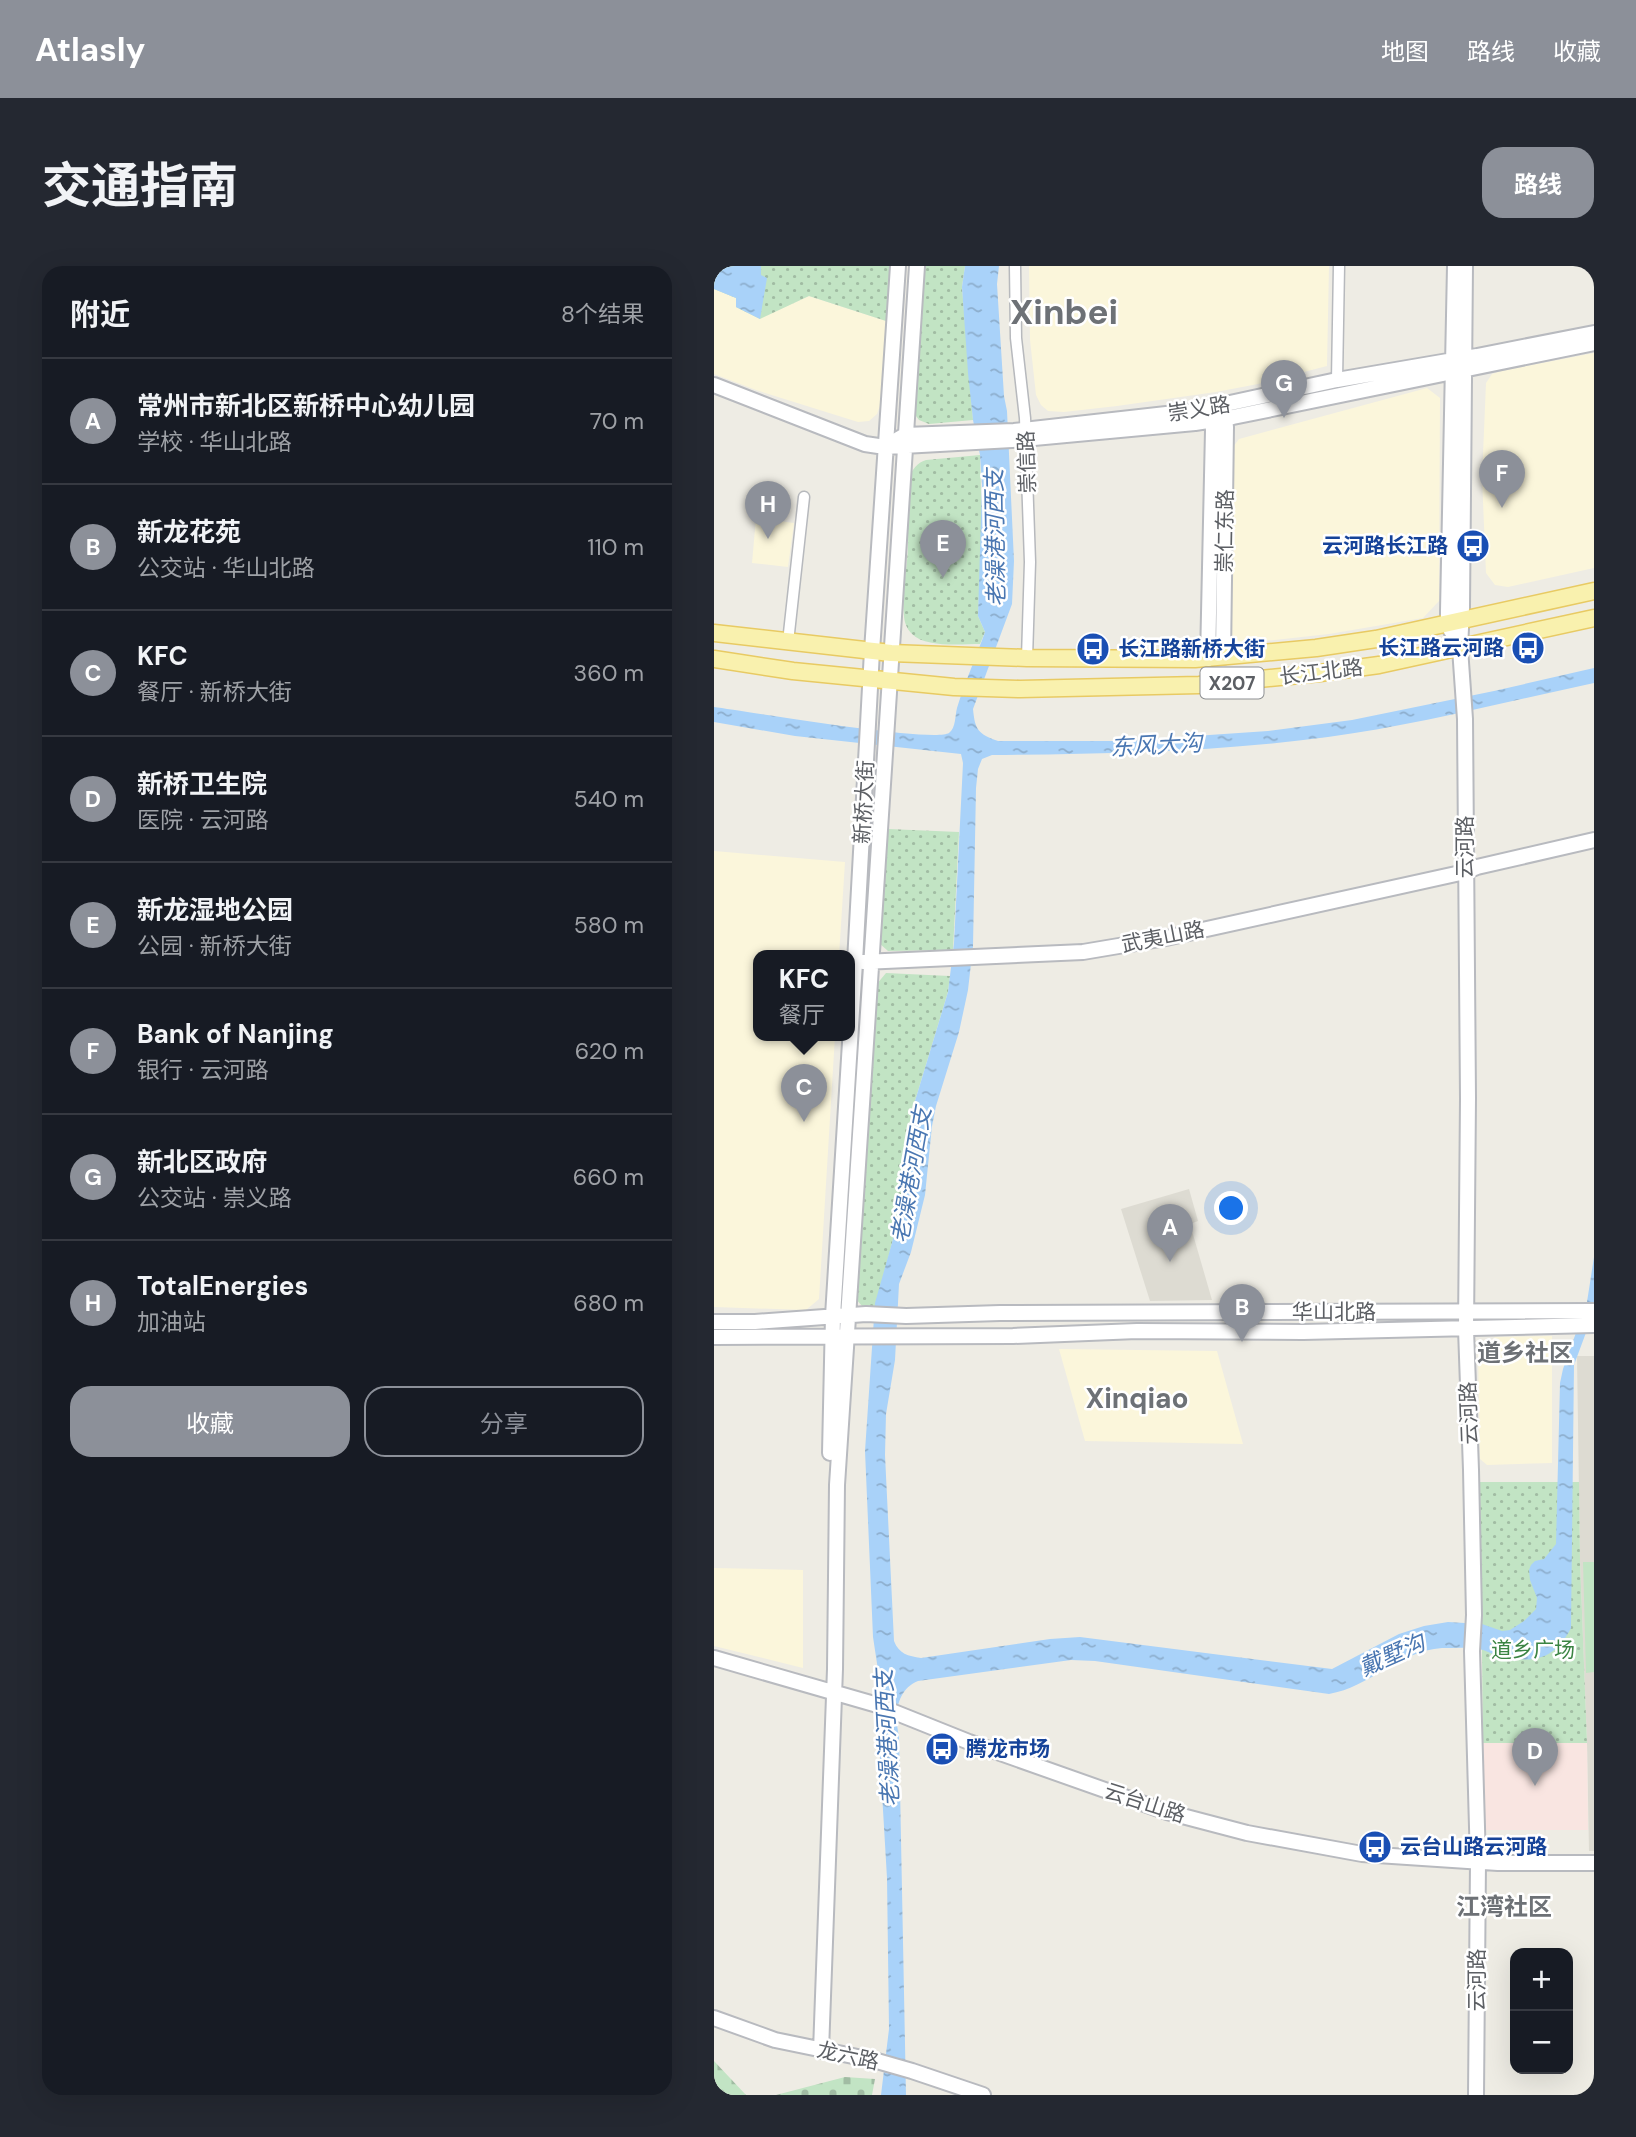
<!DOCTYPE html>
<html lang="zh">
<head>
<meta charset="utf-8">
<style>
  :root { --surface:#171b24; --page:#242831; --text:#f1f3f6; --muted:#9ea1a6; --line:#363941; --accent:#8c9099 }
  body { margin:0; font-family:"DM Sans","Noto Sans SC",sans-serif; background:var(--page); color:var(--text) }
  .controls { position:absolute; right:21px; bottom:21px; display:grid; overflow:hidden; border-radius:14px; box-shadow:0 7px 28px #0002 }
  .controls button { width:63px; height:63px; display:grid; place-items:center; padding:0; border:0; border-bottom:2px solid var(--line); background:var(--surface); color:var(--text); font:35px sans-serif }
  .you { position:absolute; left:518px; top:943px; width:24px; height:24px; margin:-18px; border:5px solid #fff; border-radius:50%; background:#1a73e8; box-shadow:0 0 0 10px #1a73e833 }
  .badge { display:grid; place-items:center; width:46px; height:46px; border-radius:50%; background:var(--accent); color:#fff; font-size:23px; font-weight:700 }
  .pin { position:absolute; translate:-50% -58px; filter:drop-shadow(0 2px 4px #0008) }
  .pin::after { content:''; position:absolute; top:37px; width:24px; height:21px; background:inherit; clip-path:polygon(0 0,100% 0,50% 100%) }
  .popup { position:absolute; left:39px; top:684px; width:102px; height:91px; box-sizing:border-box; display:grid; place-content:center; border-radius:14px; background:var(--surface); filter:drop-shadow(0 2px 5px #0005); font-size:23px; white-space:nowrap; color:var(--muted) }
  .popup b { font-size:26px; color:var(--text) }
  .popup::after { content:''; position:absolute; left:50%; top:100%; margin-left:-14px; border:14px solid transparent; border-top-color:var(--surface) }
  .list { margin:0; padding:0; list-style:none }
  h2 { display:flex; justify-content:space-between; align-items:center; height:91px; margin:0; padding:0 28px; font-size:30px }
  h2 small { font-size:23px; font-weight:400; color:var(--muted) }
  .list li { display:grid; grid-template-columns:46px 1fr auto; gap:21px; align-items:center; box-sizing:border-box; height:126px; padding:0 28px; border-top:2px solid var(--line) }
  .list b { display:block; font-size:26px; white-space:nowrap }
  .list p { margin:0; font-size:23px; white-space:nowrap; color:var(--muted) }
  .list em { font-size:23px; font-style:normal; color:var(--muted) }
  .actions { display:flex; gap:14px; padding:21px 28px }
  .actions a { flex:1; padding:16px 0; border:2px solid var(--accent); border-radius:21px; text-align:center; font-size:24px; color:var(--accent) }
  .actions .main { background:var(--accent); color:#fff }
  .map { position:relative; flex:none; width:880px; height:1829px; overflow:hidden; border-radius:21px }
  header { display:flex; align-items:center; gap:42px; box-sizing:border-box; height:98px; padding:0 35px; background:var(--accent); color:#fff }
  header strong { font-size:33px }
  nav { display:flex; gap:38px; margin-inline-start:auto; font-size:24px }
  .intro { display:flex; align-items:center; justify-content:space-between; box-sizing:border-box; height:168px; padding:0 42px }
  h1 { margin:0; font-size:49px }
  .button { padding:18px 32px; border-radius:21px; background:var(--accent); color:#fff; font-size:24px; font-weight:700 }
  main { display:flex; gap:42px; padding:0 42px }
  aside { flex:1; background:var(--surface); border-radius:21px; box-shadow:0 7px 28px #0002 }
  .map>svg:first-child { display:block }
  .commercial { fill:#fbf6db }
  .education { fill:#dddbd2 }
  .medical { fill:#f9e5e1 }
  .grass { fill:#c2e4c4 }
  .cemetery { fill:url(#cemetery-stones) }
  .park { fill:url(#park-dots) }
  .water { fill:url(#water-ripples) }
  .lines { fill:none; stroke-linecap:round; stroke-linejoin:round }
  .street-casing { stroke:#b7b9bd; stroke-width:13 }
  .secondary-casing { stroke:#b8babf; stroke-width:18 }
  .primary-casing { stroke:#e8ca63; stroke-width:19 }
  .street { stroke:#fff; stroke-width:10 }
  .secondary { stroke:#fff; stroke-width:14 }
  .primary { stroke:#f9f1ae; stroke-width:16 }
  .labels { text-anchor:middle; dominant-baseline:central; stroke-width:5; stroke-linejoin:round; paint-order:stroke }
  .shield { fill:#fff; stroke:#8d8f92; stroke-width:2 }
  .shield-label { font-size:19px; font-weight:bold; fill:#5c5f64 }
  .street-label { font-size:21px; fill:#5c5f64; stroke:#fff }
  .transit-label { font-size:21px; font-weight:bold; fill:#164399; stroke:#fff; text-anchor:start }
  .park-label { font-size:21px; fill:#3b8443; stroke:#fff }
  .water-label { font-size:23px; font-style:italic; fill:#4a77b2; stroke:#fff }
  .quarter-label { font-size:24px; font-weight:bold; fill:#6d7176; stroke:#fff }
  .district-label { font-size:28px; font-weight:bold; fill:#6d7176; stroke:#fff }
  .town-label { font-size:35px; font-weight:bold; fill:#6d7176; stroke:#fff }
</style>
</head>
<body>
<header>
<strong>Atlasly</strong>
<nav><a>地图</a><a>路线</a><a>收藏</a></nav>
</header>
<div class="intro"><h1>交通指南</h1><a class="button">路线</a></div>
<main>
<aside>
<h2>附近<small>8个结果</small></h2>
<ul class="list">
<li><span class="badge">A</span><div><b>常州市新北区新桥中心幼儿园</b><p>学校 · 华山北路</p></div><em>70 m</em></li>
<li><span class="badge">B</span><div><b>新龙花苑</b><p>公交站 · 华山北路</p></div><em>110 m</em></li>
<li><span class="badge">C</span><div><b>KFC</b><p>餐厅 · 新桥大街</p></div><em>360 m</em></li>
<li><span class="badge">D</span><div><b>新桥卫生院</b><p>医院 · 云河路</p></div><em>540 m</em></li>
<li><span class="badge">E</span><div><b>新龙湿地公园</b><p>公园 · 新桥大街</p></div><em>580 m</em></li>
<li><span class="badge">F</span><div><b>Bank of Nanjing</b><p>银行 · 云河路</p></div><em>620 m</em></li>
<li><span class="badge">G</span><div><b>新北区政府</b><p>公交站 · 崇义路</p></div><em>660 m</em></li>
<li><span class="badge">H</span><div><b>TotalEnergies</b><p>加油站</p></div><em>680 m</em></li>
</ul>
<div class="actions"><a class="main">收藏</a><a>分享</a></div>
</aside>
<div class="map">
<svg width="880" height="1829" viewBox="0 0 880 1829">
  <defs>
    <pattern id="cemetery-stones" width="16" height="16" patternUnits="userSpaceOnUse" patternTransform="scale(1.75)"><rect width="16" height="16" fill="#c2e4c4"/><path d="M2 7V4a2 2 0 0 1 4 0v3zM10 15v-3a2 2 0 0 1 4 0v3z" fill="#a1bca3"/></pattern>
    <pattern id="park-dots" width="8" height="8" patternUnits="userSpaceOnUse" patternTransform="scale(1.75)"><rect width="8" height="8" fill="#c2e4c4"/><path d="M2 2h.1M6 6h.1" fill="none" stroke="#a1bca3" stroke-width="1.8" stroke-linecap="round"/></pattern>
    <pattern id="water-ripples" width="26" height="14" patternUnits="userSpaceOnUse" patternTransform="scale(1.75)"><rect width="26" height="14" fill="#a9d2f9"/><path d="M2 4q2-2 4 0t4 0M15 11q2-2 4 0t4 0" fill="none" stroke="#8daecd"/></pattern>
  </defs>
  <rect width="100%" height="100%" fill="#eeece4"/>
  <path class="commercial" d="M315 0H615L613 100 544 118 502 126 403 140 350 146 334 145 327 139 322 129 316 74Z
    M0 23 22 32 46 52 95 30 172 55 167 137 163 148 155 155 144 156 42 124 0 108Z
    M880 87V302L794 321 781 319 772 307 768 212 772 117 778 108 787 105Z
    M713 122 726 132 725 335 709 352 615 368 524 378 517 372 516 185 525 173Z
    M42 252 80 257 74 301 38 297Z
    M0 585 131 596 125 690H44V770H121L105 1033 92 1044 0 1041Z
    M838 1070V1197L773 1199 766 1193 764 1088 781 1071Z
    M345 1083 503 1085 529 1178 371 1175Z
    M0 1302 89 1304V1402L0 1380Z"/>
  <path class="education" d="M475 923 484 955 476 958 498 1034 436 1035 407 943Z
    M863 1090H880V1585H875L873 1477 866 1294Z"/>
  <path class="medical" d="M769 1477H873L874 1564H769Z"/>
  <path class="grass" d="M869 1296H880V1406L872 1407Z"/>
  <path class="cemetery" d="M0 1795 32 1829H0Z
    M131 1811 161 1813 158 1829H62Z"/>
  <path class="park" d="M0 0H176L172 55 95 30 46 53 22 41V32L0 23Z
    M210 0H251L248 21 259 154 215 158 205 154 199 146Z
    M266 189 268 262 264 350 271 366 266 378C247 378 212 382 198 368 193 363 190 356 190 349 187 326 194 301 194 278 195 257 190 234 195 213 198 203 203 197 212 194Z
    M174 563 245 566 239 684 174 685 165 677Z
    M172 707 236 710 234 726 201 835 195 901 181 966 161 1041 148 1040 141 1032 162 719Z
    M766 1216H865L866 1294 873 1477H769Z"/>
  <path class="water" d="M0 0H47V9L53 12 46 53 22 41V32L0 23Z
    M251 0H285L283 18 290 130 293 145 300 295 298 338 259 443C261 464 264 468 284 475H407L554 465 638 454 780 425 880 402V417C791 436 704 459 614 471 502 486 390 488 278 489L268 493 264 503 262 522 259 680 254 724 245 766 222 840 218 860 211 929 197 986 185 1018 181 1094 172 1148 171 1189 180 1375C185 1388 194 1390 207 1392L336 1373 366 1371 618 1403 685 1368 710 1360 734 1356 768 1358 788 1365 796 1364 810 1355 822 1343 823 1332 816 1314 815 1304 817 1299 821 1295 830 1293 842 1278 846 1117 849 1103 873 1036 880 991V1045L860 1099 857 1362C839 1397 815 1398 780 1388 775 1387 771 1384 765 1383 754 1381 740 1382 728 1382 685 1385 656 1421 615 1428L381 1395 357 1394 204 1415C182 1424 180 1450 185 1470L192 1829H167L175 1763 173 1612 164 1459V1404L159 1371 151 1185 161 1037 181 966 195 901 201 835 234 726 240 677 249 497 247 488 81 470 0 456V441C31 445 219 477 235 467 242 462 241 449 243 442 251 416 262 391 271 366L264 350 268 219 266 189 259 154 254 107 248 21Z"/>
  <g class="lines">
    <defs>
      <path id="street" d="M301 0 302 72 311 152 316 296 313 392
        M623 114 625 0
        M74 376 90 231"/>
      <path id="secondary" d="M751 0 748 342 746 382 751 453 754 832 752 1063 757 1204 760 1349 758 1385 764 1596 762 1829
        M0 119 151 178 171 181 298 174 481 157 519 151 880 77
        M184 173 191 169 300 165 479 145 623 114 763 90 880 67
        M737 365 734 358V345L741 0
        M509 391 512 161 510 144
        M494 393 499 164 497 147
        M149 696 369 686 452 672 751 606 763 601 880 574
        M0 1056H41L152 1048 192 1050 286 1047 880 1045
        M0 1071 299 1070 423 1065 589 1066 880 1059
        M116 1187 119 1050 141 696 158 385 184 0
        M0 1392 160 1438 255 1476 453 1546 533 1567 648 1588 784 1597H880
        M0 1752 61 1774 163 1795 198 1805 269 1829
        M107 1785 121 1403 123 1219 203 0"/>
      <path id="primary" d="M0 367 177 387 313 392 481 393 602 382 662 373 880 325
        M0 393 79 405 240 421 306 423 485 419 606 407 665 399 880 352"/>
    </defs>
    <use href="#street" class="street-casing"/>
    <use href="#secondary" class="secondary-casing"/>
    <use href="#primary" class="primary-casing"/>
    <use href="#street" class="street"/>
    <use href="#secondary" class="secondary"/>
    <use href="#primary" class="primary"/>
  </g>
  <defs>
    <symbol id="bus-disc" viewBox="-11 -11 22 22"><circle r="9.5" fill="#1a4fb4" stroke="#fff"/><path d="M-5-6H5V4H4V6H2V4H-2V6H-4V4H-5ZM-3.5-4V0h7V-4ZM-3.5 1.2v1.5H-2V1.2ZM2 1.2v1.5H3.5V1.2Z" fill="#fff"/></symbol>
  </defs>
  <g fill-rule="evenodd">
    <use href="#bus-disc" x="740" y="261" width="38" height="38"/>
    <use href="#bus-disc" x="795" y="363" width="38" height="38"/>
    <use href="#bus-disc" x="360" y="364" width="38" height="38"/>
    <use href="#bus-disc" x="209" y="1464" width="38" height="38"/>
    <use href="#bus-disc" x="642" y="1562" width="38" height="38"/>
  </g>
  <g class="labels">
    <rect class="shield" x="486.5" y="401.5" width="63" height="31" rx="5"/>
    <g class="shield-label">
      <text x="518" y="417">X207</text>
    </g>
    <g class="street-label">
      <text transform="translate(485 143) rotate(-9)">崇义路</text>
      <text transform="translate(313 196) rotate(-92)">崇信路</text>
      <text transform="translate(511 265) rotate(-89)">崇仁东路</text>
      <text transform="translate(607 406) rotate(-7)">长江北路</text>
      <text transform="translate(150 536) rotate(-87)">新桥大街</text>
      <text transform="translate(751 581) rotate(-90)">云河路</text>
      <text transform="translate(449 671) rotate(-11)">武夷山路</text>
      <text x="620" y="1046">华山北路</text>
      <text transform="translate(755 1147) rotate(-92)">云河路</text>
      <text transform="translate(431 1537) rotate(18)">云台山路</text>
      <text transform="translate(763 1714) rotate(-90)">云河路</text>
      <text transform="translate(134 1790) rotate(12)">龙六路</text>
    </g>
    <g class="transit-label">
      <text x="734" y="280" text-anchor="end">云河路长江路</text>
      <text x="790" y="382" text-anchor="end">长江路云河路</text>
      <text x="404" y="383">长江路新桥大街</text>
      <text x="252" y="1483">腾龙市场</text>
      <text x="686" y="1581">云台山路云河路</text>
    </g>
    <g class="park-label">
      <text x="819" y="1384">道乡广场</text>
    </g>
    <g class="water-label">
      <text transform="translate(281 272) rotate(-91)">老澡港河西支</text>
      <text transform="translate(442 479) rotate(-3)">东风大沟</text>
      <text transform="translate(197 909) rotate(-80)">老澡港河西支</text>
      <text transform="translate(678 1389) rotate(-24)">戴墅沟</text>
      <text transform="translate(173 1472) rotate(-93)">老澡港河西支</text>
    </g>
    <g class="quarter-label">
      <text x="811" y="1086">道乡社区</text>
      <text x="790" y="1640">江湾社区</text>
    </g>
    <g class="district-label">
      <text x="423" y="1132">Xinqiao</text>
    </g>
    <g class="town-label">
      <text x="350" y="46">Xinbei</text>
    </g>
  </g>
</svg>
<div class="controls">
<button>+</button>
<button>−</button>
</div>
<div class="you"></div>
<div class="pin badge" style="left:456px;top:996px">A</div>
<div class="pin badge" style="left:528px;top:1076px">B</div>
<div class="pin badge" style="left:90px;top:856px">C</div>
<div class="popup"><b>KFC</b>餐厅</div>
<div class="pin badge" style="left:821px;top:1520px">D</div>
<div class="pin badge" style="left:229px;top:312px">E</div>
<div class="pin badge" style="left:788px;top:242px">F</div>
<div class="pin badge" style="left:570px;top:152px">G</div>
<div class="pin badge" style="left:54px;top:273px">H</div>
</div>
</main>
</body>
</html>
